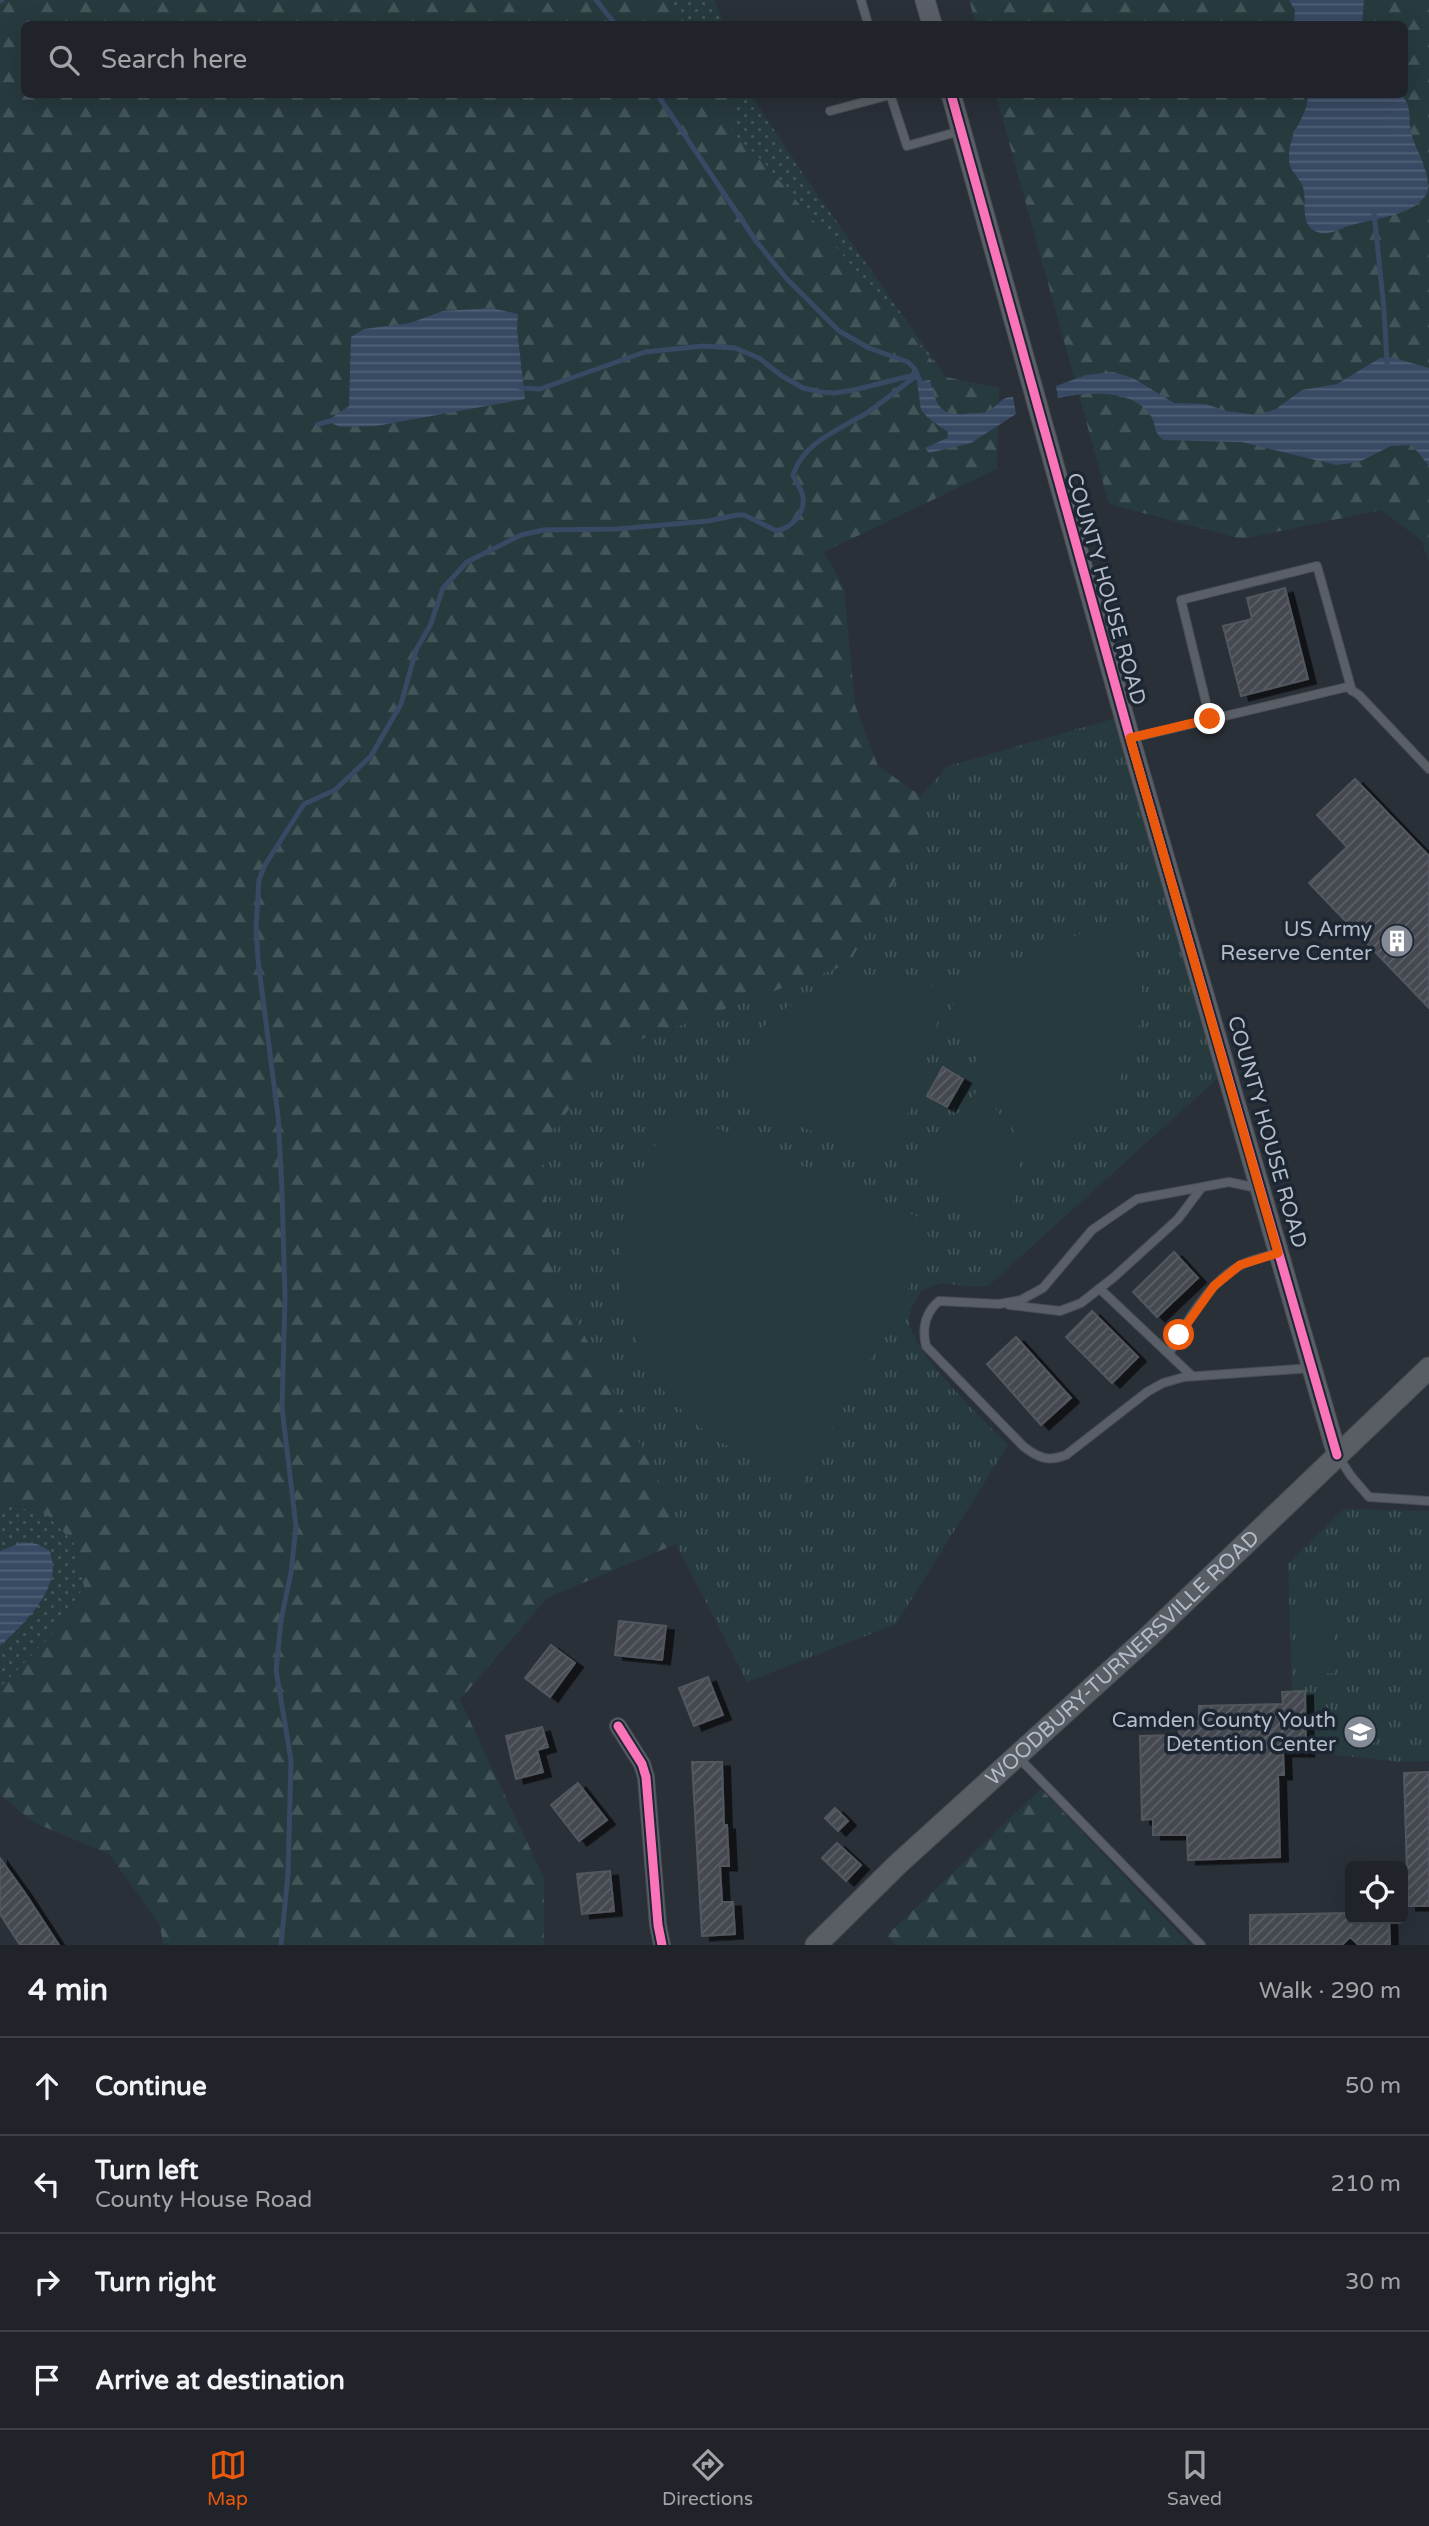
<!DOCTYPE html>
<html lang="en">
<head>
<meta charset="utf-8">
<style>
  :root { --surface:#20242a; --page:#2d3036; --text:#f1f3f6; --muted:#a2a4a8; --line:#3d4147; --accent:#ea580c }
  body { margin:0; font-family:"Varela Round",sans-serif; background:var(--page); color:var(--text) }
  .controls { position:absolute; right:21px; bottom:21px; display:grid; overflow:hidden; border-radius:10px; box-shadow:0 7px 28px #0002 }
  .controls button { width:63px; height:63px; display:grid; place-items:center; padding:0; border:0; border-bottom:2px solid var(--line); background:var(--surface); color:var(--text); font:35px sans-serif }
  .stop { position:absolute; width:21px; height:21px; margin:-16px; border:5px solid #ea580c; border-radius:50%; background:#fff }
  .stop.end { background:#ea580c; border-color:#fff; box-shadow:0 2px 7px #0008 }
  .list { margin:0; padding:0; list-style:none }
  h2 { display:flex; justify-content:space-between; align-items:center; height:91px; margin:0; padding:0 28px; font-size:30px }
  h2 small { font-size:23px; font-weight:400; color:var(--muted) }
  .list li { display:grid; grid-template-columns:46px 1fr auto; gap:21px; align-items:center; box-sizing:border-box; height:98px; padding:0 28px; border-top:2px solid var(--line) }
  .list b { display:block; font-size:26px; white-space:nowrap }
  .list p { margin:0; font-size:23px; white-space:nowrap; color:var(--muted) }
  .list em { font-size:23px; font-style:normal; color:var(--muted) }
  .icon { flex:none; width:38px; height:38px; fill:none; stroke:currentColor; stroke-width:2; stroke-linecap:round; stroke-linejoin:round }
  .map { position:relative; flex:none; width:1429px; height:1945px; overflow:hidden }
  .search { position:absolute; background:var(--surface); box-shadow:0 7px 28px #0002; left:21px; right:21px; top:21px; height:77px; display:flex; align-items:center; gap:18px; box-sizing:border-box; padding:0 24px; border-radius:10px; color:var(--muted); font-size:26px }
  .sheet { height:483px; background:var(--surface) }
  nav { display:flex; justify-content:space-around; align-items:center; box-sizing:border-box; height:98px; border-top:2px solid var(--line); background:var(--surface); font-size:19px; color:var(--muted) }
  nav a { display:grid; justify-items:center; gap:4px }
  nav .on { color:var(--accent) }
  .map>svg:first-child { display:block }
  .grass { fill:url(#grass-dots) }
  .forest { fill:url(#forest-firs) }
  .park { fill:url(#park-tufts) }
  .pitch { fill:#273a3e }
  .water { fill:url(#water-rules) }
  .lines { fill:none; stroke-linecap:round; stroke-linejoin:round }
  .stream { stroke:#384963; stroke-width:5 }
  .building { fill:url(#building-hatch); stroke:#52575f; stroke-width:2; filter:url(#shadow) }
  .service-casing { stroke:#484c53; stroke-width:10 }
  .minor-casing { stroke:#484c53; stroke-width:18 }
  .tertiary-casing { stroke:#484c53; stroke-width:21 }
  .secondary-casing { stroke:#484c53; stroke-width:23 }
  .service { stroke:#5a5e66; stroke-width:8 }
  .minor { stroke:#5a5e66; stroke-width:16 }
  .tertiary { stroke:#5a5e66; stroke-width:19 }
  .secondary { stroke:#595d64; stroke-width:21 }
  .cycleway-casing { stroke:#1d2633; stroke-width:13 }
  .cycleway { stroke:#fb73b8; stroke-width:9 }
  .route { stroke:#ea580c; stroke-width:9 }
  .labels { text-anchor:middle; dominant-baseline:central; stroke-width:7; stroke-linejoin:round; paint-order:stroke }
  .street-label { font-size:21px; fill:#b4bcc9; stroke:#1d2633 }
  .poi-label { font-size:21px; fill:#b4bcc9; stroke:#1d2633; text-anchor:end }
</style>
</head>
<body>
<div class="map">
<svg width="1429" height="1945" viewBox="0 0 1429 1945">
  <defs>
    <pattern id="grass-dots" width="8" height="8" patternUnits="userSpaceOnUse" patternTransform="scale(1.75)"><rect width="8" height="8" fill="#273a3e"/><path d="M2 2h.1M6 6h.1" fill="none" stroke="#445559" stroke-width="1.8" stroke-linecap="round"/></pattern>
    <pattern id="forest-firs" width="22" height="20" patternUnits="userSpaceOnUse" patternTransform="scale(1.75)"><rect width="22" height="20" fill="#273a3e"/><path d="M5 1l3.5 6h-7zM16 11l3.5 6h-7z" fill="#445559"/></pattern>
    <pattern id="park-tufts" width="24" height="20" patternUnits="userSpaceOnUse" patternTransform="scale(1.75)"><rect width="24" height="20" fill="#273a3e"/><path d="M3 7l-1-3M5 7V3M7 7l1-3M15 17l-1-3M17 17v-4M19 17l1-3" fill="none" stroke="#445559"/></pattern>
    <pattern id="water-rules" width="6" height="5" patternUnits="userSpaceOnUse" patternTransform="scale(1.75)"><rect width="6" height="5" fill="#384963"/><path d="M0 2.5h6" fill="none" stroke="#526178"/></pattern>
    <pattern id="building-hatch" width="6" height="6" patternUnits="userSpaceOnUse" patternTransform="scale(1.75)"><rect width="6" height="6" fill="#444950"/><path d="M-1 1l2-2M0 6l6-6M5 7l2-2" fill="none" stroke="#5d6168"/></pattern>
    <filter id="shadow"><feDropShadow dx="8" dy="4.5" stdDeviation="0" flood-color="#0009"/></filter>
  </defs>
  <rect width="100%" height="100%" fill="#2a3038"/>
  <path class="grass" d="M668 0H714L724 24H689Z
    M736 95H751L804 175 946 377 767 166 732 132Z
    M11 1505 47 1515 74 1543 84 1587 54 1632 0 1688V1509Z"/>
  <path class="forest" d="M0 0H668L689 24H24V94L736 95 732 132 767 166 946 377 999 388 997 469 824 552 844 588 855 705 878 766 921 796 918 840 849 964 615 1049 667 1497 676 1544 547 1598 460 1700 544 1878V1945H163L160 1925 109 1854 35 1823 0 1795V1688L54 1632 84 1587 74 1543 47 1515 11 1505 0 1509Z
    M969 0H1429V562L1421 540 1381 510 1242 539 1109 504 996 95 1404 94V24H976Z
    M1041 1789 1190 1945H896L887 1935Z"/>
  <path class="park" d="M1116 718 1219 1077 988 1286 975 1287 941 1283 921 1291C918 1298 910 1308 909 1316 905 1347 985 1421 1008 1445L896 1624 747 1682 676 1544 667 1497 553 1274 542 1145 615 1049 849 964 918 840 921 796 948 766Z
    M1344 1509 1429 1511V1761L1403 1762 1306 1752 1292 1692 1288 1564Z"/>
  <path class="pitch" d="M1123 917C1146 977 1151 1005 1125 1066 1117 1085 1107 1106 1091 1120 1073 1136 1048 1147 1027 1157L951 1009 966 979Z
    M866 978 897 979 944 988 947 993 896 1151 883 1159 728 1098C735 1031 804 985 866 978Z
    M980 1088C1024 1142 1037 1180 990 1239L912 1174V1165Z
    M673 1109 922 1219 932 1245 802 1484 720 1442 692 1421 655 1381 628 1324 622 1307 619 1273 624 1219 645 1166Z
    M1333 1606 1335 1673 1298 1674 1297 1607Z"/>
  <path class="water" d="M1289 0H1364L1362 24H1294L1295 10Z
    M1398 94C1413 100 1408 119 1411 132 1416 153 1429 166 1428 191 1417 216 1375 218 1352 225 1343 227 1331 235 1321 233 1297 228 1308 202 1303 187 1299 176 1290 173 1289 160 1288 131 1307 120 1308 95Z
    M491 308 518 314 517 329 525 399 376 426 340 427 327 421 349 406 351 337 364 329 410 323 443 311Z
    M1391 357 1429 368V466L1412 445 1391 446 1359 462 1336 465 1241 442 1163 440C1152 429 1157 427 1151 416 1134 388 1085 392 1058 398L1056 386 1086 375 1113 372 1133 378 1174 403 1206 404 1226 411 1258 415 1276 409 1302 390 1337 384 1380 358Z
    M930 380C937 408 941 418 972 413 977 413 985 413 989 411 998 406 1001 396 1013 397L1016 414 971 443 929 453 925 448 947 438 948 432 928 418 921 410 917 382Z
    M23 1542 37 1544 50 1551C51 1557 53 1563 53 1568 52 1598 20 1627 0 1646V1551Z"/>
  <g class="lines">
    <path class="stream" d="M596 0 615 24
      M0 1 2 0
      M657 94 756 241 786 278 839 331 869 348 908 362 915 369 922 386
      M1374 213 1384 309 1387 363
      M521 388 540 389 645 352 703 346 735 348 759 358 782 376 803 388 821 392 834 393 854 390 914 375
      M319 424 334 420
      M281 1945 288 1874 291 1760 276 1670 281 1620 291 1573 296 1526 282 1408 285 1297 282 1191 278 1116 258 960 256 926 259 880 265 865 304 804 335 790 371 756 401 704 416 650 430 626 443 588 467 562 521 535 543 530 617 529 708 521 737 515H744L777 531C792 527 805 514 803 497 802 490 796 482 793 475 804 442 837 431 865 414 883 402 900 388 917 375"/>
  </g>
  <path class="building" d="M1285 588 1308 679 1241 696 1223 626 1252 619 1247 598Z
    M1355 779 1429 856V1008L1309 883 1347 847 1317 815Z
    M943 1067 963 1079 947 1107 927 1096Z
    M1174 1252 1198 1278 1157 1317 1133 1292Z
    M1092 1311 1138 1357 1112 1383 1066 1337Z
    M1016 1337 1071 1398 1041 1425 987 1364Z
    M619 1621 666 1626 662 1660 615 1655Z
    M551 1645 575 1663 550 1697 525 1678Z
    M708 1677 723 1715 694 1726 679 1688Z
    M1305 1691 1306 1752H1283L1284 1775H1278L1280 1857 1188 1860 1187 1835H1153V1819L1142 1820 1140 1736 1180 1735 1176 1721H1199V1706L1283 1704 1282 1692Z
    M542 1727 548 1747 537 1750 543 1772 516 1779 506 1736Z
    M692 1762H722L724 1825H727L729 1866H720L722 1902H733L735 1934 702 1936Z
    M1429 1772V1906H1408L1404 1773Z
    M578 1783 607 1820 579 1841 551 1805Z
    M835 1808 848 1821 838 1831 825 1818Z
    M837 1843 861 1865 846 1881 822 1858Z
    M0 1858 25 1893 59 1945H20L0 1914Z
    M610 1871 614 1911 582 1914 577 1874Z
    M1350 1913V1919H1389L1390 1945H1359L1350 1937 1342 1945H1250V1915Z"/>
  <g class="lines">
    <defs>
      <path id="service" d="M861 0 868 24
        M890 94 907 146 960 131
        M830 111 890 95
        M1210 719 1181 600 1317 566 1352 691
        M1132 738 1347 687 1359 695 1429 769
        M1257 1188 1229 1182 1137 1199 1092 1230 1043 1288 1021 1300 999 1304 939 1301C925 1313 922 1329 926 1346L1023 1446C1038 1458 1048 1462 1066 1455L1147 1392 1163 1383 1184 1377 1312 1368
        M1100 1289 1192 1376
        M1009 1305 1060 1311 1081 1303 1113 1278 1178 1219 1202 1187
        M1169 1354C1184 1325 1211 1280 1241 1265 1252 1259 1266 1257 1278 1253
        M1338 1456 1351 1476 1369 1497 1429 1501
        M1018 1757 1201 1945"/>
      <path id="minor" d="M618 1726 642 1764 646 1777 658 1925 662 1945"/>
      <path id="tertiary" d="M925 0 932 24
        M951 94 1130 738 1337 1455"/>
      <g id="secondary">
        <path id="s1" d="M816 1945 898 1864 1149 1636 1429 1368"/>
      </g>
    </defs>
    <use href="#service" class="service-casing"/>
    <use href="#minor" class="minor-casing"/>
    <use href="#tertiary" class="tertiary-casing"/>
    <use href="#secondary" class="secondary-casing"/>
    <use href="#service" class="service"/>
    <use href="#minor" class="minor"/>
    <use href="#tertiary" class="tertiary"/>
    <use href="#secondary" class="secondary"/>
    <defs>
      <path id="cycleway" d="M951 94 1130 738 1337 1455
        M618 1726 642 1764 646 1777 658 1925 662 1945"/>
    </defs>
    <use href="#cycleway" class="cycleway-casing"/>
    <use href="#cycleway" class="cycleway"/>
  </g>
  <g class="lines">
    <path class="route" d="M1179 1335 1214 1286 1240 1265 1278 1253 1130 738 1210 719"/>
  </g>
  <defs>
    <symbol id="building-disc" viewBox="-11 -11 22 22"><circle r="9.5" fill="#848b96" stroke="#1d2633"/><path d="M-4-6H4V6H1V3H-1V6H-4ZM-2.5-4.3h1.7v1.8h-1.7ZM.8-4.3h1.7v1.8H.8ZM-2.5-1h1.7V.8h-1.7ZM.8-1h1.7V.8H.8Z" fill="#fff"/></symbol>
    <symbol id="school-disc" viewBox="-11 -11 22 22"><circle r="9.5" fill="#848b96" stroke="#1d2633"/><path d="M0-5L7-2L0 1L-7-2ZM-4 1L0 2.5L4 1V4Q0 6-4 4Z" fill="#fff"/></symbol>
  </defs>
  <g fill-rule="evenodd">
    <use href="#building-disc" x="1378" y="922" width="38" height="38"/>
    <use href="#school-disc" x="1341" y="1713" width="38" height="38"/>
  </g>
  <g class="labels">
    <g class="street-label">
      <text transform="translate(1106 589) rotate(74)">COUNTY HOUSE ROAD</text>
      <text transform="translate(1267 1132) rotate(74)">COUNTY HOUSE ROAD</text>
      <text stroke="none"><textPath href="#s1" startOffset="420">WOODBURY-TURNERSVILLE ROAD</textPath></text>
    </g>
    <g class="poi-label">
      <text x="1372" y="929">US Army<tspan x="1372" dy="24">Reserve Center</tspan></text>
      <text x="1336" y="1720">Camden County Youth<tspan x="1336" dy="24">Detention Center</tspan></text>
    </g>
  </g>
</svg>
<div class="controls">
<button><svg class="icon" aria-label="locate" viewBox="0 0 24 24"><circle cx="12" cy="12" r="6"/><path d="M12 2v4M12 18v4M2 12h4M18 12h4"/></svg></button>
</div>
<div class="stop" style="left:1179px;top:1335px"></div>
<div class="stop end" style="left:1210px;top:719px"></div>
<div class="search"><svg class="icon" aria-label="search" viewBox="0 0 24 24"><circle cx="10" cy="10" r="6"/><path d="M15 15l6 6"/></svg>Search here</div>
</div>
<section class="sheet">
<h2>4 min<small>Walk · 290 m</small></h2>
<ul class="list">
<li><svg class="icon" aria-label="ahead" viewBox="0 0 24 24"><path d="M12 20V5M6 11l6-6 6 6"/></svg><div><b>Continue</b></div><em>50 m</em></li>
<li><svg class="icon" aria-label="left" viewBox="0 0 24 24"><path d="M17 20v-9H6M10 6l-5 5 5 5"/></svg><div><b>Turn left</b><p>County House Road</p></div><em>210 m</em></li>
<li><svg class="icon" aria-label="right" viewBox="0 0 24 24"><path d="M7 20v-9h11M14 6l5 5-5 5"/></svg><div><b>Turn right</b></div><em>30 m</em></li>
<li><svg class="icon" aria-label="arrive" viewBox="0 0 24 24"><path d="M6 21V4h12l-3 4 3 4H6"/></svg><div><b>Arrive at destination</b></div></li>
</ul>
</section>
<nav>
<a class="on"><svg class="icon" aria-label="map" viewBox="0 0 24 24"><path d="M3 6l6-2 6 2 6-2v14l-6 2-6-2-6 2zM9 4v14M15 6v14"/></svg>Map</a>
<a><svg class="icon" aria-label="directions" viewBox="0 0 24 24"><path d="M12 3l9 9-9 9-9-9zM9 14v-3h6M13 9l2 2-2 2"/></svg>Directions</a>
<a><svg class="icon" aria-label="saved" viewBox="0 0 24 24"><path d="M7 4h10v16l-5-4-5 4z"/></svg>Saved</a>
</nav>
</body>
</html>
